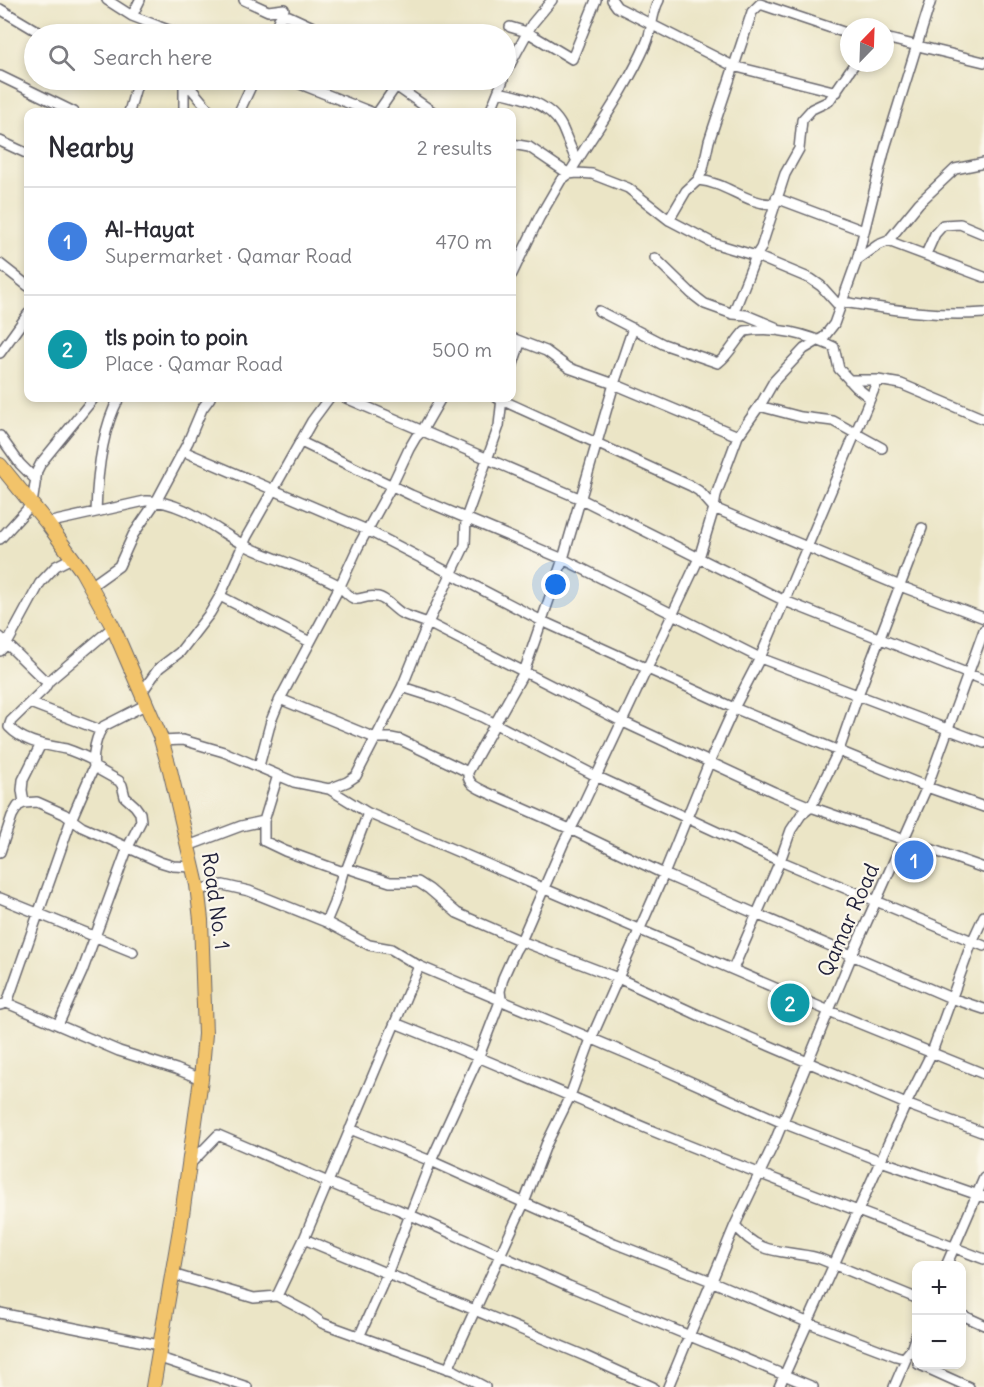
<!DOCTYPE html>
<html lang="en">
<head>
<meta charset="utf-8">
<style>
  :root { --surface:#fff; --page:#f2f2f3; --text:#2b2b33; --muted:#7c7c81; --line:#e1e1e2; --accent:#c8321e }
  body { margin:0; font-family:Delius,sans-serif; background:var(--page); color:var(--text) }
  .controls { position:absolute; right:18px; bottom:18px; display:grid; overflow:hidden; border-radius:12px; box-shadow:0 3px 9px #0003 }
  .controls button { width:54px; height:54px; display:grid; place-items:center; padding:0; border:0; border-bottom:2px solid var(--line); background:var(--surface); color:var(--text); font:30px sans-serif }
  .compass { position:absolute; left:840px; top:18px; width:54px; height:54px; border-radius:50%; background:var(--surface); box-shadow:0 3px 9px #0003; rotate:23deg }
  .you { position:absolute; left:556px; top:585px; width:21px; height:21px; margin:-15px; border:4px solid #fff; border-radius:50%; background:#1a73e8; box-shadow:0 0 0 9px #1a73e833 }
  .badge { display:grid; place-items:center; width:39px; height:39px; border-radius:50%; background:var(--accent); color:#fff; font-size:20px; font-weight:700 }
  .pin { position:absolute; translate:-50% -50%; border:3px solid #fff; box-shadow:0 2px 6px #0006 }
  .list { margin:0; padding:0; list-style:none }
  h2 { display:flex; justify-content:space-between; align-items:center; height:78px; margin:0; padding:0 24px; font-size:26px }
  h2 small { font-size:20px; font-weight:400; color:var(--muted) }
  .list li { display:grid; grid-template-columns:39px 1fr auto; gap:18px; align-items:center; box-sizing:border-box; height:108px; padding:0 24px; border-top:2px solid var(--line) }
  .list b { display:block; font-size:22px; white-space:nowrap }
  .list p { margin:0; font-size:20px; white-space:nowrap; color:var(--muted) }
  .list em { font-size:20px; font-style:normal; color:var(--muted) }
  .icon { flex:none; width:33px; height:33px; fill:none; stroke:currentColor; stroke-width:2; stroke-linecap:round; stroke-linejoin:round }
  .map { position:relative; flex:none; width:984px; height:1387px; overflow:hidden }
  .search { position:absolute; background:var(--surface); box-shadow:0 3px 9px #0003; left:24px; top:24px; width:492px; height:66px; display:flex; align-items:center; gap:15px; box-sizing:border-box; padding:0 21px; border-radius:33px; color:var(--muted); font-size:22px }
  .panel { position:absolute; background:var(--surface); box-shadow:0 3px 9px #0003; left:24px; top:108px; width:492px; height:294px; border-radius:12px }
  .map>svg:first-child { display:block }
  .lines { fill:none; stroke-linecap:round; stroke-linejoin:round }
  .minor-casing { stroke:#68666c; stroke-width:12 }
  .highway-casing { stroke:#68666c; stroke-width:16 }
  .minor { stroke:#fff; stroke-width:9 }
  .highway { stroke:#f2c36a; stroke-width:14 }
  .labels { text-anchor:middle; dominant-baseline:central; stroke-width:4.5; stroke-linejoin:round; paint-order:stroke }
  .street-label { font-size:21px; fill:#22223b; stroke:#fbf7ec }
</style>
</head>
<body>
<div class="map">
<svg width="984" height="1387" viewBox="0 0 984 1387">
  <rect width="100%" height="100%" fill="#fbf7ec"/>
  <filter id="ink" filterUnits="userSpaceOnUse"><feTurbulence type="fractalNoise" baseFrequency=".0167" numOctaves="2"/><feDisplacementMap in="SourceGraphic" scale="12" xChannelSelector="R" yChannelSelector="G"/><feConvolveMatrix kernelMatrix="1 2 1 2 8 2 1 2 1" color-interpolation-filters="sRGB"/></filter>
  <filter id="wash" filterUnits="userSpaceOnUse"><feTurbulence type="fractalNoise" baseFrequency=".008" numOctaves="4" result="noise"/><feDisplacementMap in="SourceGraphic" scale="24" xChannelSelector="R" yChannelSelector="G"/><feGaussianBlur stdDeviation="1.35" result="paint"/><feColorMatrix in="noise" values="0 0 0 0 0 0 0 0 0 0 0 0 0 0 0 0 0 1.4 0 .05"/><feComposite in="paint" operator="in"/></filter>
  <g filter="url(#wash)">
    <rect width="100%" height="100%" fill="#ebe5c6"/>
  </g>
  <g filter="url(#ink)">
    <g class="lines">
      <defs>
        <path id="minor" d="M107 0 132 16 158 26 166 34
          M244 0 268 11 284 9
          M612 0 617 7 733 66 837 92
          M0 9 42 34
          M132 16 140 0
          M160 27 179 34
          M510 27 527 32 572 59 596 0
          M273 34 279 19 283 15 289 16 328 34
          M885 38 984 62
          M506 72 532 24 552 0
          M0 76 74 112
          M184 80V112
          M290 80 371 112
          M185 81 209 110 213 112
          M396 86 433 112
          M498 92C522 97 550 103 562 127 567 138 571 150 577 161
          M129 112 138 80
          M239 112 254 80
          M378 112 396 86 397 80
          M490 112 503 80
          M0 141 28 154
          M512 144 529 147 569 174C595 131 626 90 646 44 653 29 651 14 659 0
          M698 180C728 183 745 204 774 204
          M776 198 864 231
          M669 220 686 191 698 180 703 169 709 141 752 12 760 4 849 34
          M888 241 919 203 955 169 984 163
          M926 254 935 234 943 225 960 224 984 234
          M655 258 692 294 705 304 733 314 746 315 775 327
          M857 260 878 245 888 241 984 277
          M0 264 28 286
          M512 274 539 218 561 180 569 174 577 173 592 174 628 188 669 220 713 243 756 256 761 248 785 174 799 149 802 120 812 109 829 101 855 63
          M842 302C889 309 936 317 984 313
          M599 311 663 344 718 363C730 354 735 341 745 331 777 326 805 334 834 347L839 369 856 387 870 398
          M733 314 756 256 811 279 821 286 840 307
          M512 338 546 351 569 368 614 384 738 436
          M0 353 28 314
          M512 367 520 343
          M849 380H878L901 384 984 419
          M346 398 581 499 785 601 984 680
          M441 398 422 431 416 437 409 449 392 485 358 547 340 586C360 610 358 593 378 597 387 599 393 608 401 613 410 617 419 620 428 623L402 687 437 698 482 717 596 776 780 861 984 946
          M497 398 691 486 699 491 714 508 900 586 984 618
          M502 398 499 426 466 518 465 545 428 623 621 721 774 792 811 807 984 868
          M759 406 801 417 833 421 882 448
          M0 436 20 464 36 480
          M301 442 411 495 563 559 760 658 984 743
          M183 451 367 530 542 621 734 708 927 787 984 807
          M96 512C97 477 102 429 119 398
          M47 523 145 501C180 499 213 528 242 544 273 560 309 568 340 586L280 699 271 721 259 766
          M0 539 32 504 37 471 41 463 94 398
          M91 586 119 566 133 535 157 500 188 442 202 409 210 398
          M220 596 310 642
          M0 637 43 679 49 681 113 627
          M0 651 7 644 40 583 56 566 72 558
          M49 681 44 689 11 721 9 727C24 743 46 745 66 749 75 752 84 756 92 760
          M142 692 159 668 180 652 210 613 220 596 247 536 312 421 329 398
          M280 699 375 738H391L401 740 468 772C467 784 476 787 486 792L570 829 664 874 951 998 984 1009
          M30 703 100 730
          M161 741 183 740 224 752 294 782 329 789 368 813 829 1011 984 1074
          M468 772 524 672 563 559 614 384 633 328
          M278 775 264 821V841L285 851 343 872 334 903 326 922
          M329 789 347 782 356 776 402 687
          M24 803 22 790 23 780 41 744
          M188 846 241 826 264 821
          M0 852 12 816 18 806 24 803 37 802 64 814 82 827 160 862 173 866 193 867
          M347 868 390 882H418L429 889 457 913 521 941 618 978 709 1020 906 1104 984 1133
          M343 871 347 868 368 813
          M197 890 223 885 249 891 326 922 369 945 391 949 419 966 633 1056 783 1123 881 1161 984 1197
          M0 898 133 952
          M733 969 780 861 791 830 801 815 811 807 839 750 858 695 922 528
          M7 1003 71 820 94 767
          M0 1005 7 1003 119 1051 176 1069 201 1079
          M395 1023C486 1059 575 1099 665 1136 770 1179 878 1218 984 1259
          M58 1025 82 972 128 847 141 821 140 813 135 806 125 797 122 785 119 781 94 767C92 756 96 734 104 726L147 704
          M350 1129 431 1161 614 1243 711 1281 809 1323 896 1356 904 1358 911 1350 916 1335
          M189 1165 218 1135 342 1188 397 1209 569 1286 813 1387
          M735 1225C761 1257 782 1249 818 1258L916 1298
          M304 1239 585 1356 653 1387
          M946 1266 984 1178
          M172 1274 254 1298 277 1296 307 1312 322 1323 455 1371 485 1387
          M277 1296 304 1239 419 966
          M0 1313 159 1345
          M962 1315 984 1325
          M359 1337 387 1274 431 1161 479 1056 501 999 500 991 503 978 515 951 521 941 564 842 579 813 699 558 714 508 716 495 738 436 762 402 774 381 804 349 824 337 834 324 857 260 885 148 931 0
          M157 1357 247 1387
          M918 1364 969 1387
          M448 1369 524 1203 546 1145 570 1096 591 1039 664 874 709 763 734 708 760 658 878 380
          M668 1387 735 1225 775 1141 852 955 927 787 984 630
          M779 1387 906 1104 932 1052 972 942 984 916
          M894 1387 906 1359"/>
        <path id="highway" d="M0 465 47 523 82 571 113 627 160 736 170 770 197 885 201 920 205 1034 201 1079 180 1229 153 1387"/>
      </defs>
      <use href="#minor" class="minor-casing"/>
      <use href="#highway" class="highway-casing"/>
      <use href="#minor" class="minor"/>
      <use href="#highway" class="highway"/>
    </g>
  </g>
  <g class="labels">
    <g class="street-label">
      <text transform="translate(216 901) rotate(82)">Road No. 1</text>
      <text transform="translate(848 920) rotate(-66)">Qamar Road</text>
    </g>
  </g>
</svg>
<div class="controls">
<button>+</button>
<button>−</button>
</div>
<svg class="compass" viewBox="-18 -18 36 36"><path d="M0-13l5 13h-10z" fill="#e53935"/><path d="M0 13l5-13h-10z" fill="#7c7c81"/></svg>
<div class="you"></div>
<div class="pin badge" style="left:914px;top:860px;background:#3f7fe0">1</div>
<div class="pin badge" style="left:790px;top:1003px;background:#0f9aa8">2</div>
<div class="search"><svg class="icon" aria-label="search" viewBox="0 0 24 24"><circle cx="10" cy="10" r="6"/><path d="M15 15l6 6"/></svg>Search here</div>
<section class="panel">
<h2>Nearby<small>2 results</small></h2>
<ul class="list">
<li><span class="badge" style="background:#3f7fe0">1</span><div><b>Al-Hayat</b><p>Supermarket · Qamar Road</p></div><em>470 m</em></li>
<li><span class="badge" style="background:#0f9aa8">2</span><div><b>tls poin to poin</b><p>Place · Qamar Road</p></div><em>500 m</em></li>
</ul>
</section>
</div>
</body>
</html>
